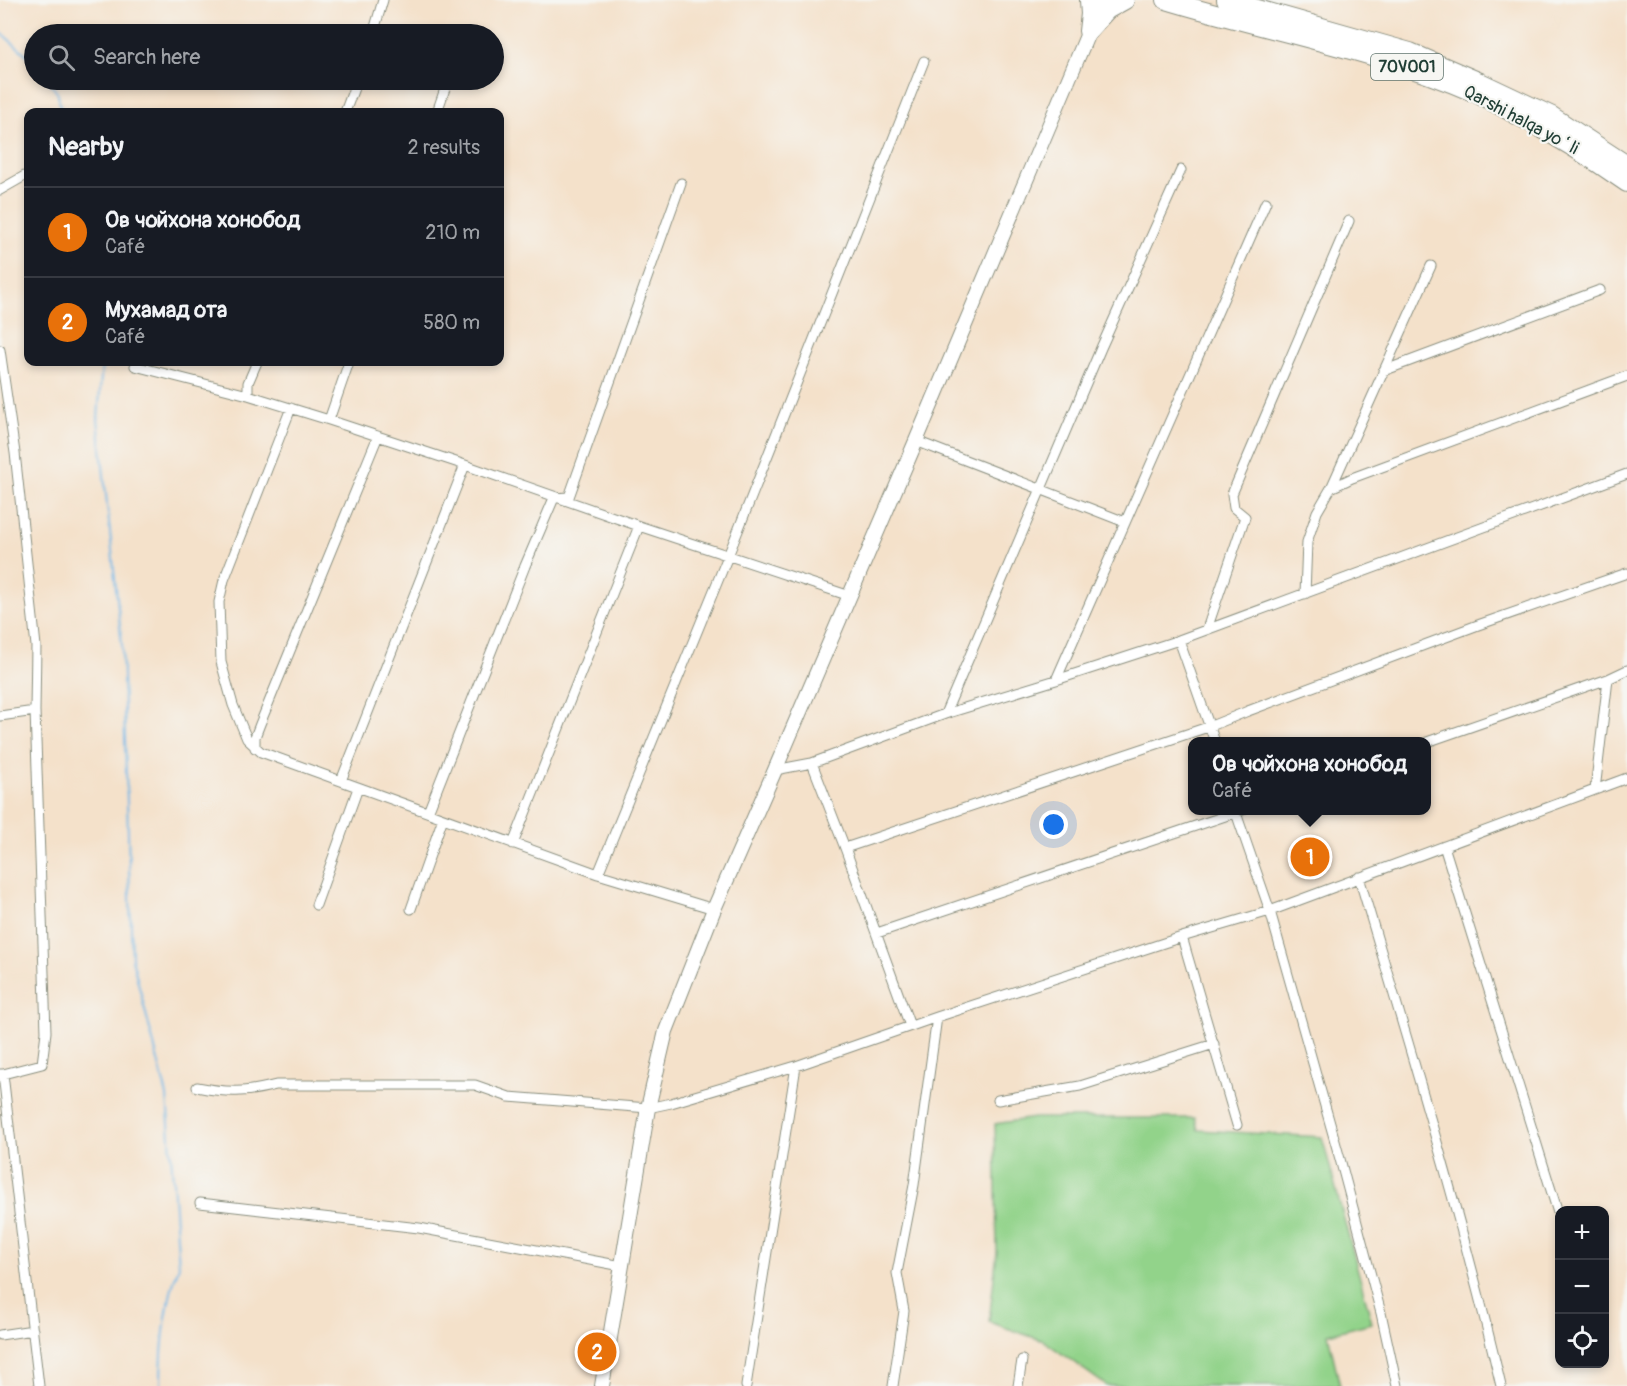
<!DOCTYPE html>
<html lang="en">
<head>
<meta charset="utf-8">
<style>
  :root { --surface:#171b24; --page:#20242c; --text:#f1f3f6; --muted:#9ea1a6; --line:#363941; --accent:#d93025 }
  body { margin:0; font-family:Pangolin,sans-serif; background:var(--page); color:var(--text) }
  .controls { position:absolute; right:18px; bottom:18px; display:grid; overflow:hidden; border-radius:12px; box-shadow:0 3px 9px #0003 }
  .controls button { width:54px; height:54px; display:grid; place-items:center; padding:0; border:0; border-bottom:2px solid var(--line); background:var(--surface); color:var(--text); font:30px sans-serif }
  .you { position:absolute; left:1054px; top:825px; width:21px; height:21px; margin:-15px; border:4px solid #fff; border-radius:50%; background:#1a73e8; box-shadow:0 0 0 9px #1a73e833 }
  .badge { display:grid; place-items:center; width:39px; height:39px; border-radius:50%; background:var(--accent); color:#fff; font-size:20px; font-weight:700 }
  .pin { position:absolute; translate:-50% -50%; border:3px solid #fff; box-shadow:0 2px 6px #0006 }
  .popup { position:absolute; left:1188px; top:737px; width:243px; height:78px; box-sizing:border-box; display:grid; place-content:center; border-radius:12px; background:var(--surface); filter:drop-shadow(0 2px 4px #0005); font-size:20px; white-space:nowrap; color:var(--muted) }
  .popup b { font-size:22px; color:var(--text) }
  .popup::after { content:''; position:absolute; left:50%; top:100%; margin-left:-12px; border:12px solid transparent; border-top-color:var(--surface) }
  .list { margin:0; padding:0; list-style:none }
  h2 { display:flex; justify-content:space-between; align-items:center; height:78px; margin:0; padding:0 24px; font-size:26px }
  h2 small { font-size:20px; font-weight:400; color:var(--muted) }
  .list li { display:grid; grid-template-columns:39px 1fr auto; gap:18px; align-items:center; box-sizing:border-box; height:90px; padding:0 24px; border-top:2px solid var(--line) }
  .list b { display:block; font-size:22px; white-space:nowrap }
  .list p { margin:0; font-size:20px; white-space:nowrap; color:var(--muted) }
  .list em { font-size:20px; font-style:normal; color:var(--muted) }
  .icon { flex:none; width:33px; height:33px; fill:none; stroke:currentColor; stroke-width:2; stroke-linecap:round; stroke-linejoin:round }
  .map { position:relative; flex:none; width:1627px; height:1386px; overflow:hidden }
  .search { position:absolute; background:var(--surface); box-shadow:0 3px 9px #0003; left:24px; top:24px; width:480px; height:66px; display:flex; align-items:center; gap:15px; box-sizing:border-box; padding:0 21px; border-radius:33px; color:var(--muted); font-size:22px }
  .panel { position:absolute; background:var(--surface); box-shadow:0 3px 9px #0003; left:24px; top:108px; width:480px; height:258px; border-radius:12px }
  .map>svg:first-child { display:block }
  .green { fill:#92d38a; stroke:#58885f; stroke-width:1.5 }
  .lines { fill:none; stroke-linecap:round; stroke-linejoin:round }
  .stream { stroke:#6fb6e6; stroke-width:2 }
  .street-casing { stroke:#8a8f7f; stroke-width:11 }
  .secondary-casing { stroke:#8a8f7f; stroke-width:16 }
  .highway-casing { stroke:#8a8f7f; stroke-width:20 }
  .street { stroke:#fff; stroke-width:9 }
  .secondary { stroke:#fff; stroke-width:14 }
  .highway { stroke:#fff; stroke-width:18 }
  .labels { text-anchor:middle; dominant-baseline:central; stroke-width:4.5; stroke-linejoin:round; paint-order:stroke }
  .shield { fill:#f6f6f2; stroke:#60746d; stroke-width:1.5 }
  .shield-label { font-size:16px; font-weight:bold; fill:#1f3d34 }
  .street-label { font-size:18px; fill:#1f3d34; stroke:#f6f6f2 }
</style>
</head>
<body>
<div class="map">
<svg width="1627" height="1386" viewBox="0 0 1627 1386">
  <rect width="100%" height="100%" fill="#f6f6f2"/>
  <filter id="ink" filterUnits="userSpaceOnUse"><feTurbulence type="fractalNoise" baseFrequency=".0167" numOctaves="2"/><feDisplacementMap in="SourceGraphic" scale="12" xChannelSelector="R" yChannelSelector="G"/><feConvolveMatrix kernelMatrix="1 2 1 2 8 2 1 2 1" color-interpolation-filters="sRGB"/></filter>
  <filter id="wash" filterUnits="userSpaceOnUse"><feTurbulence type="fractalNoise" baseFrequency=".008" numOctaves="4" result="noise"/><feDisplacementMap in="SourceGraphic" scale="24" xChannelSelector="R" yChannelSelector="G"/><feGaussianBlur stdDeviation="1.35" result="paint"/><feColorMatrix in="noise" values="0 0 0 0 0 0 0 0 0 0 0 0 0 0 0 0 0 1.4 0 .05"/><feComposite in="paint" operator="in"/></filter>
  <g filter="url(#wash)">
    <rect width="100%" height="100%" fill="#f4e1ca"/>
    <path class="green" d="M1034 1118H1195L1198 1130 1322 1137 1372 1323 1328 1334 1340 1386H1107L1044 1341 989 1322 997 1252 995 1124Z"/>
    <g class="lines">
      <path class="stream" d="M0 32 34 61
        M48 80 58 94 61 112
        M102 362 98 419 122 645 132 959 167 1096 179 1266C165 1304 161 1346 161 1386"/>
    </g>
  </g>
  <g filter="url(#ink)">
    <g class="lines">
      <defs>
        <path id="street" d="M373 34 383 0
          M345 112 357 80
          M437 112 448 80
          M0 190 28 174
          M0 350 15 453 36 646 35 711 46 1032 42 1064 3 1074
          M135 366 248 395 329 420 465 465 639 526 850 596
          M1383 371 1600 290
          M248 395V383L257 362
          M291 408 224 580 219 602 221 662 233 705 247 739 261 752 598 874 714 909
          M329 420 349 362
          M916 441 1125 522
          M1331 488 1431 266
          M1305 594 1307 542 1317 512 1331 488 1352 478 1627 376
          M1207 629 1245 517 1234 508 1232 494 1349 221
          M1179 640 1215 742
          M1056 680 1266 202
          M945 714 1101 348 1181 170
          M0 716 35 711
          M1427 742 1608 679 1627 670
          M255 748V737L260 724 378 436
          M812 763 945 714 1056 680 1179 640 1627 474
          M775 770 812 763 845 848 910 1026
          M341 781 465 465
          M1595 790 1608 679
          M1235 810 1270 911 1340 1159 1381 1313 1397 1386
          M428 812 525 566 554 498 569 497 681 183
          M513 844 639 526
          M1444 846 1560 1219
          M845 848 1211 726 1248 711 1478 625 1627 573
          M598 874 728 556 924 61
          M1359 877C1409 1046 1461 1215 1501 1386
          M316 905 358 788
          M411 909 443 818
          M877 933 1243 810
          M1182 937 1237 1125
          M0 1074H3L39 1386
          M197 1087C227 1093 246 1093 276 1085H475L509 1097 648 1108 671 1103 796 1066 937 1017 1182 937 1270 911 1627 778
          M998 1100 1080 1086 1214 1044
          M200 1203 419 1228 622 1266
          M0 1335 33 1330
          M746 1386 796 1066
          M893 1386 904 1311 897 1273 914 1185 937 1017
          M1018 1386 1022 1360"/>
        <path id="secondary" d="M602 1386 648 1108 666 1031 714 909 775 770 916 441 1102 0"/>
        <path id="highway" d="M1166 0C1268 31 1376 50 1475 93 1487 98 1499 105 1511 112 1552 133 1590 157 1627 183
          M1226 0 1410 52 1480 82 1552 116 1627 165
          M1088 31 1107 10 1125 0
          M1088 31 1090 14 1089 0"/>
      </defs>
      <use href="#street" class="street-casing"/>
      <use href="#secondary" class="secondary-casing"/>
      <use href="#highway" class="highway-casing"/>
      <use href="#street" class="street"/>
      <use href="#secondary" class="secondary"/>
      <use href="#highway" class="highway"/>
    </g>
  </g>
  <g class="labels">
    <rect class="shield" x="1371" y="54" width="72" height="26" rx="4.5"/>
    <g class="shield-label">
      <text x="1407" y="67">70V001</text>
    </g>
    <g class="street-label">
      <text transform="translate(1521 120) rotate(28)">Qarshi halqa yoʻli</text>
    </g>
  </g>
</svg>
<div class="controls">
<button>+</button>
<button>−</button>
<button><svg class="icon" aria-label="locate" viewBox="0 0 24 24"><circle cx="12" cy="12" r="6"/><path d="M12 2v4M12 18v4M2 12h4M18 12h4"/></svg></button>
</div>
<div class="you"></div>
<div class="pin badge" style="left:1310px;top:857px;background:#e8710a">1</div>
<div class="popup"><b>Ов чойхона хонобод</b>Café</div>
<div class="pin badge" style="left:597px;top:1352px;background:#e8710a">2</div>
<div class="search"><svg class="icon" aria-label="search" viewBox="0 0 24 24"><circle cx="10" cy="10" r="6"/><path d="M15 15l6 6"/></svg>Search here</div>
<section class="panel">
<h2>Nearby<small>2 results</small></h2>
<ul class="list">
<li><span class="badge" style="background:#e8710a">1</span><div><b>Ов чойхона хонобод</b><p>Café</p></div><em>210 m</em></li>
<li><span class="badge" style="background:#e8710a">2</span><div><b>Мухамад ота</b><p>Café</p></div><em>580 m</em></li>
</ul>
</section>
</div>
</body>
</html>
